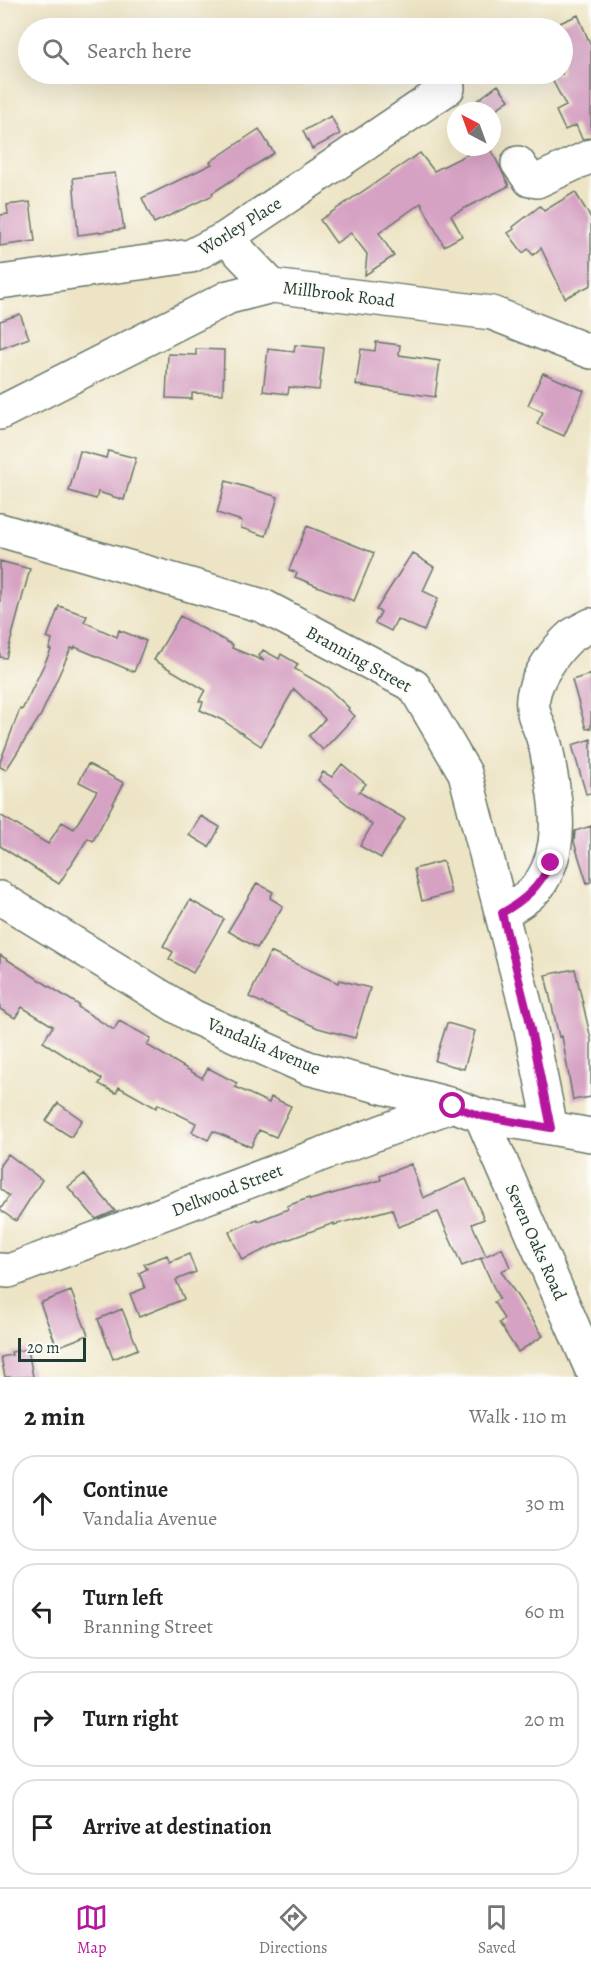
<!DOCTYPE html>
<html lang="en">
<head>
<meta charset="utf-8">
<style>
  :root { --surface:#fff; --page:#f6f6f6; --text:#222; --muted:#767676; --line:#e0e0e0; --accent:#b5179e }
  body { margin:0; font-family:Alegreya,serif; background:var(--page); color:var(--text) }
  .compass { position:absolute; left:447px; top:102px; width:54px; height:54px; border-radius:50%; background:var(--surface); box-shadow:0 6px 24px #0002; rotate:319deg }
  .scale { position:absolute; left:18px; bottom:15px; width:68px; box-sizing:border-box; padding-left:6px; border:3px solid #1f3d34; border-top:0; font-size:16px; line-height:21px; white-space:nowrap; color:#1f3d34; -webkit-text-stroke:4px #fdfcf7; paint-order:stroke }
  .stop { position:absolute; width:18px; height:18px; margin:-14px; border:4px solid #b5179e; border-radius:50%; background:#fff }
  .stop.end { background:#b5179e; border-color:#fff; box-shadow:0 2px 6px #0008 }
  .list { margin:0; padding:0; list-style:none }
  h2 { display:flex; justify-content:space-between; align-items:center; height:78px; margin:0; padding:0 24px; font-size:26px }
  h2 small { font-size:20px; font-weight:400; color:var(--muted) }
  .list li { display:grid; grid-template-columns:39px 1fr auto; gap:18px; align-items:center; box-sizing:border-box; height:96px; margin:0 12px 12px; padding:0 12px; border:2px solid var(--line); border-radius:24px }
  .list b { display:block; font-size:22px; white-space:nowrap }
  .list p { margin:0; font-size:20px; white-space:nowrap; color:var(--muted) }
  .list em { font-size:20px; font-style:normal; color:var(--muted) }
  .icon { flex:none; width:33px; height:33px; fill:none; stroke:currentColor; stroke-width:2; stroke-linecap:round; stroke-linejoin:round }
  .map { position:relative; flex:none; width:591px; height:1377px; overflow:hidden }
  .search { position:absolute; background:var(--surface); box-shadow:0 6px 24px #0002; left:18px; right:18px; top:18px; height:66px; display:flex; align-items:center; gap:15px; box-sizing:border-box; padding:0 21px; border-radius:33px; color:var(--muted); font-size:22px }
  .sheet { height:510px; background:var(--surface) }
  nav { display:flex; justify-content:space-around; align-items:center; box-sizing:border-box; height:84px; border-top:2px solid var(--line); background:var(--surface); font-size:16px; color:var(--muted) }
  nav a { display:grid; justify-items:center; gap:3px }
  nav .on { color:var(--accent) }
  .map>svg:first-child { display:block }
  .building { fill:#d6a2c3 }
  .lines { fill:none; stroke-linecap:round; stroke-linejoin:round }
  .minor-casing { stroke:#677767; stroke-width:36 }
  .minor { stroke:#fff; stroke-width:33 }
  .route { stroke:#b5179e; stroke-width:8 }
  .labels { text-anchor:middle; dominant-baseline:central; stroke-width:4.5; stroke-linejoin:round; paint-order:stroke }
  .street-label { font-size:18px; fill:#1f3d34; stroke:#fdfcf7 }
</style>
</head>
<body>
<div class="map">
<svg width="591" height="1377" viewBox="0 0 591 1377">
  <rect width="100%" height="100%" fill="#fdfcf7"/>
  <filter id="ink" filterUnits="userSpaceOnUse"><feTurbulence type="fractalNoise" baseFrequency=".0167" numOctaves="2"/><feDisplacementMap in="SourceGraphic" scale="12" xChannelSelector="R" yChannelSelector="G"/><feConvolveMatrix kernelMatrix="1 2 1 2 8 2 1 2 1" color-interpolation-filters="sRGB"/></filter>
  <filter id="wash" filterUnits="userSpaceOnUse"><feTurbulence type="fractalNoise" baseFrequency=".008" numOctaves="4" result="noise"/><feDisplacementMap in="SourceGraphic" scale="24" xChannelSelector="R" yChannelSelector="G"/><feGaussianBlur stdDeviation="1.35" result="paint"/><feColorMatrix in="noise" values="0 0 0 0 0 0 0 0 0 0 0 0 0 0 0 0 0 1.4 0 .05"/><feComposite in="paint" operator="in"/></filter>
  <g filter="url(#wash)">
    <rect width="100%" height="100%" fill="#ede4c5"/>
    <g id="blocks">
      <path class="building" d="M578 15 591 46V138L582 139 576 125 565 130 556 111 566 106 549 74H562V28L560 23Z
        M498 85 509 100 493 111H463Z
        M331 116 340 134 312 149 303 131Z
        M259 129 274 153 212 193 213 195 154 223 142 198 212 164 210 162Z
        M482 147H490L509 186 451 215 462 236 444 246 421 203 379 233 394 256 365 275 367 254 351 233 336 243 320 220 420 153 434 171Z
        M115 173 124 229 78 235 73 178Z
        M575 192 591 218V285L565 298 541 248 533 255 528 249 523 253 508 233 514 229 513 227 540 206 544 211Z
        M30 202 35 241 0 246V215L8 214 7 205Z
        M20 314 29 338 0 349V321Z
        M376 342 400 345 399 355 440 361 435 397 356 385 361 349 375 351Z
        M295 345 324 348 319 390 289 387 288 394 263 391 268 349 294 352Z
        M196 349 224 350 223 394 192 393V399L166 398 168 354 196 355Z
        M543 373 584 391 564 436 537 424 543 412 528 405Z
        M80 451 106 458 108 451 136 458 124 500 98 492 96 499 69 491Z
        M226 481 278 497 266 536 241 528 242 521 217 513Z
        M307 526 374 553 354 601 295 577 297 573 289 570Z
        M412 553 434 567 423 591 438 598 424 631 397 619 391 631 375 623 381 612 376 610Z
        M0 561 30 569 6 658 0 657Z
        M59 606 87 616 84 622 117 637 119 630 146 641 134 672 75 647 74 649 71 648 41 715 6 770 0 767V762L20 709 22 710 51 650 49 649 52 640 47 638Z
        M180 616 233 645 232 648 264 661 259 656 263 650 279 659 281 654 298 664 295 669 328 688 349 708 348 710 355 716 323 750 309 736 325 719 294 689 261 746 222 720 200 710 203 702 199 701 205 690 154 660Z
        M591 674V728L586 729 572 680Z
        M591 739V793L586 794 572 745Z
        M88 764 124 783 93 841 88 838 59 884 0 846V815L48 844 62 822 74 829 97 791 79 782Z
        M342 764 366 784 359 792 405 819 381 858 360 846 372 825 318 780 323 772 332 777Z
        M201 816 220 827 209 847 189 835Z
        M591 826V882L587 883 574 842 575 831Z
        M443 861 451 893 422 901 414 869Z
        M257 883 273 892 270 898 283 906 257 948 228 931Z
        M190 900 224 919 193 973 169 959 173 952 163 946Z
        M270 952 338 983 339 980 370 988 355 1038 318 1028 249 997Z
        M0 955 79 1005 78 1007 114 1030 119 1021 151 1038 147 1045 202 1078 208 1068 237 1083 235 1087 269 1103 271 1097 291 1106 276 1137 259 1130 251 1147 213 1131 208 1140 192 1132 196 1123 158 1104 156 1108 119 1087 116 1093 99 1084 102 1079 43 1042 53 1026 22 1007 15 1018 0 1009Z
        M575 969 591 1039V1097L573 1100 562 1036 559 1037 545 975Z
        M447 1023 475 1031 464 1069 435 1061Z
        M58 1103 82 1120 71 1137 46 1121Z
        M8 1154 42 1180 16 1221 0 1210 9 1196 0 1189V1165Z
        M411 1164 423 1198 466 1179 484 1219 472 1224 486 1256 502 1248 510 1267 501 1271 543 1336 518 1352 499 1323 504 1319 494 1302 499 1299 481 1259 484 1257 462 1266 438 1212 398 1227 392 1209 334 1225V1223L284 1241 242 1260 229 1232 257 1219 258 1221 288 1209 287 1206 309 1198 310 1200 381 1180 380 1176Z
        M84 1174 115 1211 96 1219 68 1187Z
        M189 1254 196 1272 176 1280 184 1299 139 1317 130 1294 145 1288 139 1273 147 1269 144 1264 167 1255 170 1262Z
        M71 1291 88 1335 57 1347 40 1303Z
        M122 1309 138 1349 113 1359 98 1319Z
        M28 1349 33 1377H5L1 1357 12 1355 11 1352Z"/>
    </g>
  </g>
  <g filter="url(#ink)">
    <use href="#blocks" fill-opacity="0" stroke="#677767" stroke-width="1.5"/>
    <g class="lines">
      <defs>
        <path id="minor" d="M518 163 530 180 537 181 591 156
          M226 238 272 286
          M0 282 191 256 226 238 448 88
          M0 413 229 297 272 286 492 313 591 352
          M0 530 263 606 414 686 465 773 528 1015 551 1128
          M0 898 194 1017 308 1068 453 1105 481 1116 591 1135
          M502 913C516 905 533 895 541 882 563 847 557 807 550 770 548 759 547 748 543 738 539 724 531 714 533 698 535 679 556 649 571 636 577 632 585 628 591 625
          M481 1116 591 1368
          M0 1270 9 1271 453 1105"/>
      </defs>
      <use href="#minor" class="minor-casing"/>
      <use href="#minor" class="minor"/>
    </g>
  </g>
  <g class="lines" filter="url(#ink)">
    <path class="route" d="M453 1106 481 1116 551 1128 528 1015 502 913C526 899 538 888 551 863"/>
  </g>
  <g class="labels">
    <g class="street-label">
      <text transform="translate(240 226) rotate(-32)">Worley Place</text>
      <text transform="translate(339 294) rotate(7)">Millbrook Road</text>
      <text transform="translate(359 659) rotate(29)">Branning Street</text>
      <text transform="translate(264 1046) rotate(23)">Vandalia Avenue</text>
      <text transform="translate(227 1190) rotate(-21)">Dellwood Street</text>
      <text transform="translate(536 1242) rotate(66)">Seven Oaks Road</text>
    </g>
  </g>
</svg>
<svg class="compass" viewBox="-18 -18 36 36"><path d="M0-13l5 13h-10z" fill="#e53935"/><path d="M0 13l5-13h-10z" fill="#767676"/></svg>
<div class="scale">20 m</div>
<div class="stop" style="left:453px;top:1106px"></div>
<div class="stop end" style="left:551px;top:863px"></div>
<div class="search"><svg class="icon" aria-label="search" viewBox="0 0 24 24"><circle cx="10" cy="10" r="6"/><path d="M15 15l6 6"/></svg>Search here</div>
</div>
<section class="sheet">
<h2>2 min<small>Walk · 110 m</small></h2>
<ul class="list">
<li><svg class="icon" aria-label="ahead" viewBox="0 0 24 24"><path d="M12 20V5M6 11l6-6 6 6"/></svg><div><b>Continue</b><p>Vandalia Avenue</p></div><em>30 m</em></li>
<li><svg class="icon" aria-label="left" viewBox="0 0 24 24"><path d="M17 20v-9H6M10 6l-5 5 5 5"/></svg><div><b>Turn left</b><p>Branning Street</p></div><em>60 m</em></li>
<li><svg class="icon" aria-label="right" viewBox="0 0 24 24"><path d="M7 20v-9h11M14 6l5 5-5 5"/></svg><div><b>Turn right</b></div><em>20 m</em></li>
<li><svg class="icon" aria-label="arrive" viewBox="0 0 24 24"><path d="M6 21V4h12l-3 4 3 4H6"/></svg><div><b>Arrive at destination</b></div></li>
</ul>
</section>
<nav>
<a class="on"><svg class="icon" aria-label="map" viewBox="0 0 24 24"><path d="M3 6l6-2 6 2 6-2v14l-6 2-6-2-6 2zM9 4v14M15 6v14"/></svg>Map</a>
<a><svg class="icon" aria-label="directions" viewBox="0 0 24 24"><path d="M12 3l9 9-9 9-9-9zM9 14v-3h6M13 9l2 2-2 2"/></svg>Directions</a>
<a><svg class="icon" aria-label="saved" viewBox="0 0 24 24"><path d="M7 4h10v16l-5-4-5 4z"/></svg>Saved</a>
</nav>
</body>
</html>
